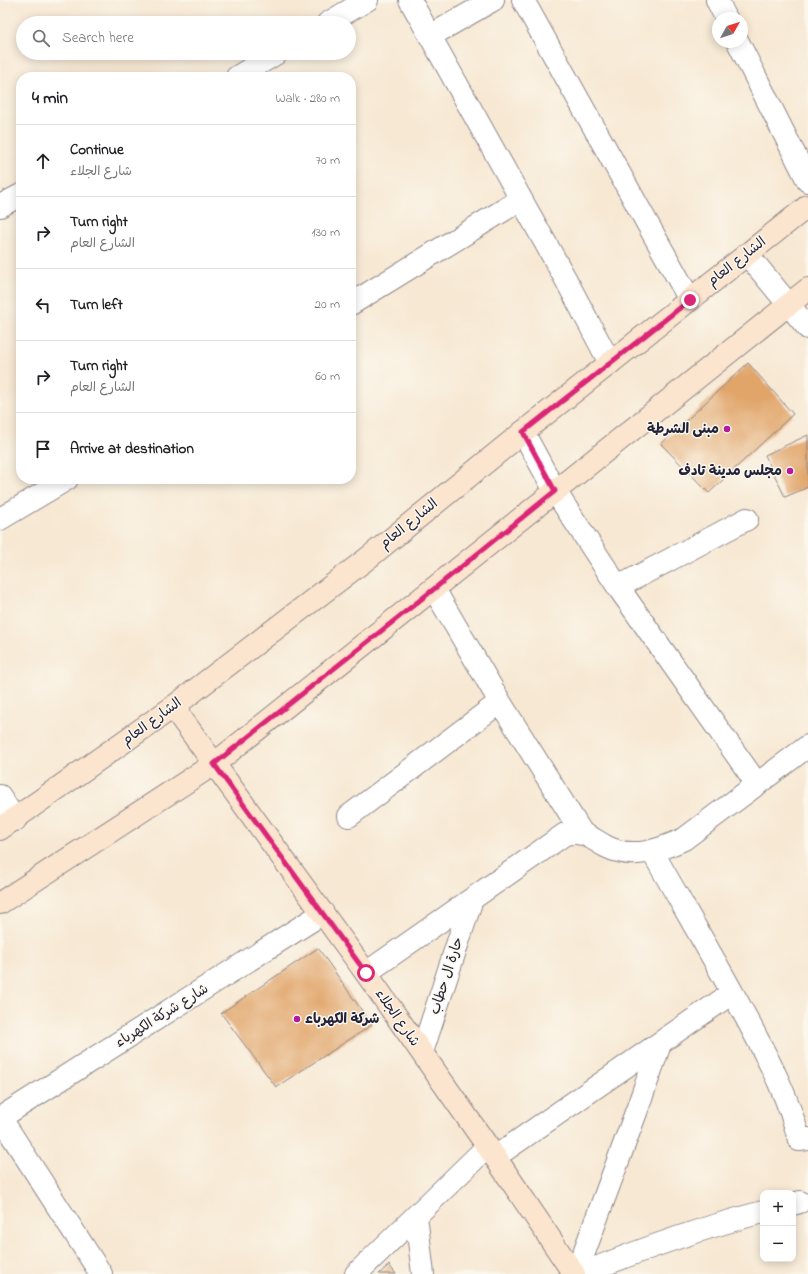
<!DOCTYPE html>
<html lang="en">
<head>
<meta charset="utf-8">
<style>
  :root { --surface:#fff; --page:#f6f6f6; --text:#202124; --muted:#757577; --line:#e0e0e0 }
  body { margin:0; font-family:"Indie Flower","Playpen Sans Arabic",sans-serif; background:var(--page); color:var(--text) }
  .controls { position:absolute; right:12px; bottom:12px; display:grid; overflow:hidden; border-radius:8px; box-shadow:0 2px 10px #0003 }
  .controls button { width:36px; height:36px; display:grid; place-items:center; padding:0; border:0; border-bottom:1px solid var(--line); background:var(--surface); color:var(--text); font:20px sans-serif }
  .compass { position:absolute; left:712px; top:12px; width:36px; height:36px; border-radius:50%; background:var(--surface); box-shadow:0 2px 10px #0003; rotate:51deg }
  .stop { position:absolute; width:12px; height:12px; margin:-9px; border:3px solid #db2777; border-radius:50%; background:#fff }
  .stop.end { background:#db2777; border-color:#fff; box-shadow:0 1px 4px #0008 }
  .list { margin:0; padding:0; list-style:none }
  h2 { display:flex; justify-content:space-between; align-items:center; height:52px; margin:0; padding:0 16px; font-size:17px }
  h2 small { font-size:13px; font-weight:400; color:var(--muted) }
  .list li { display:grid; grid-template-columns:26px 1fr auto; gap:12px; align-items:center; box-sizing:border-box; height:72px; padding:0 16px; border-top:1px solid var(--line) }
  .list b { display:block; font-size:15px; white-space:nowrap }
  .list p { margin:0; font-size:13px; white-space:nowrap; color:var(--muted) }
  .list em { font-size:13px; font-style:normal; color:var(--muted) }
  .icon { flex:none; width:22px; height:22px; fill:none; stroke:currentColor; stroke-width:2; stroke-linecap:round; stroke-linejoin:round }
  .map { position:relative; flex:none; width:808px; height:1274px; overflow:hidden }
  .search { position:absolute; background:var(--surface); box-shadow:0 2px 10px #0003; left:16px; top:16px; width:340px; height:44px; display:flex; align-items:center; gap:10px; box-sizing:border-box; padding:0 14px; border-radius:22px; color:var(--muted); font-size:15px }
  .panel { position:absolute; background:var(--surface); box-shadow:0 2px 10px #0003; left:16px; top:72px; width:340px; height:412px; border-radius:16px }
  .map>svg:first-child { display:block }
  .building { fill:#e1a56b }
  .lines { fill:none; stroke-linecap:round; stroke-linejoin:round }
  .minor-casing { stroke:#8c8587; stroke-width:24 }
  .secondary-casing { stroke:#8c8587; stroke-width:24 }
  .minor { stroke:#fff; stroke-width:22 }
  .secondary { stroke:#fce5cf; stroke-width:22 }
  .route { stroke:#db2777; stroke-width:5 }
  .poi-dot { fill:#b5179e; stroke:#fbf7ec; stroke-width:1.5 }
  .labels { text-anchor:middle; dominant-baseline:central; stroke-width:3; stroke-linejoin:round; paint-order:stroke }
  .street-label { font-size:14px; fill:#22223b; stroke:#fbf7ec }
  .poi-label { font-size:14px; font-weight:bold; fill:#22223b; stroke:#fbf7ec; text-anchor:end }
</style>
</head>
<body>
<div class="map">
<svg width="808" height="1274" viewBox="0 0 808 1274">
  <rect width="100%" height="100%" fill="#fbf7ec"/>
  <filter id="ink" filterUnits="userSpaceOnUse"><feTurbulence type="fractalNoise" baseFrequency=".025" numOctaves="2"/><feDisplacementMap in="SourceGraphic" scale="8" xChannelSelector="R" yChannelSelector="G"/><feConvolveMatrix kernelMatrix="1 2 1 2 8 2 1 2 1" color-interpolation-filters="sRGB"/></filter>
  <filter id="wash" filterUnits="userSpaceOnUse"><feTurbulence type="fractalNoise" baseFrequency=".012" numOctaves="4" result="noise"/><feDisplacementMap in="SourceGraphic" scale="16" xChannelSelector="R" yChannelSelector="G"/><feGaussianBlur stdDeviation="0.9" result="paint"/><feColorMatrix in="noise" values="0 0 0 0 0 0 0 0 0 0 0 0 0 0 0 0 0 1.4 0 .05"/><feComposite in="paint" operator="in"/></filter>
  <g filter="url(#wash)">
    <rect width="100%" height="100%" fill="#f7e8d3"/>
    <g id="blocks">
      <path class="building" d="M748 363 793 414 709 493 661 444Z
        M808 435V487L785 497 765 455Z
        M318 948 372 1025 276 1087 221 1013Z
        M389 1265 396 1274H379Z"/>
    </g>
  </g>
  <g filter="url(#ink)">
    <use href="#blocks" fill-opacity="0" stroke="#8c8587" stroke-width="1"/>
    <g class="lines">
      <defs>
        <path id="minor" d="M410 0 565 278 610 363
          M523 0 690 300
          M717 0 726 18
          M328 23 367 0
          M430 36 493 0
          M738 42 808 181
          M237 77 277 53
          M0 206 21 195
          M747 254 808 328
          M351 304 520 200
          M523 432 555 491 618 587 757 784
          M0 519 67 479
          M618 587 747 519
          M434 589 500 702 582 833
          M0 796 15 820
          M349 816 500 702
          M652 851C684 908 718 965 749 1023 769 1061 789 1098 799 1140L808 1139
          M366 973 565 834C586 830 591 839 607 847 633 860 660 850 684 839L808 746
          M422 1052 472 899
          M0 1117 101 1274
          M0 1118 323 913
          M495 1157 732 993
          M793 1204 800 1202
          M416 1216 423 1274
          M356 1274 487 1147
          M576 1274 638 1107 660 1044
          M581 1274C640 1250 701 1228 763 1212"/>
        <path id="secondary" d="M173 707 366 973 495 1157 574 1274
          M0 829 173 707 368 558 523 432 808 206
          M0 903 214 764 808 289"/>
      </defs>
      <use href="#minor" class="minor-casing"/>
      <use href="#secondary" class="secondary-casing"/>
      <use href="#minor" class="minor"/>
      <use href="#secondary" class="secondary"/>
    </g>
  </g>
  <g class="lines" filter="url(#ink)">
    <path class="route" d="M366 973 214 764 434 589 555 491 523 432 690 300"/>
  </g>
  <g class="poi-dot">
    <circle cx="727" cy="429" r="4"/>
    <circle cx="790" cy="471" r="4"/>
    <circle cx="297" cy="1019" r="4"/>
  </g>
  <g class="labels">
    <g class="street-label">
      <text transform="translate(737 262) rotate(-38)">الشارع العام</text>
      <text transform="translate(409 524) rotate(-39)">الشارع العام</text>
      <text transform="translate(152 722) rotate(-36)">الشارع العام</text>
      <text transform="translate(447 976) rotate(-72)">حارة ال حطاب</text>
      <text transform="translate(162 1016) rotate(-32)">شارع شركة الكهرباء</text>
      <text transform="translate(397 1018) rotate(55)">شارع الجلاء</text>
    </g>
    <g class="poi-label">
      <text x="719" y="429">مبنى الشرطة</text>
      <text x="782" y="471">مجلس مدينة تادف</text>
      <text x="305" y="1019" text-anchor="start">شركة الكهرباء</text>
    </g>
  </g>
</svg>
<div class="controls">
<button>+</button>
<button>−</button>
</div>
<svg class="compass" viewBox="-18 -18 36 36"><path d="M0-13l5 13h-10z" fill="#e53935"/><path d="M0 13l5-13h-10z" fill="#757577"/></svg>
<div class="stop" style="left:366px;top:973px"></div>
<div class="stop end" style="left:690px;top:300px"></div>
<div class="search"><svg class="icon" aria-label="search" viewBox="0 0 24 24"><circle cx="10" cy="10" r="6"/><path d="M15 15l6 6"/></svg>Search here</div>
<section class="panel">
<h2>4 min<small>Walk · 280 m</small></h2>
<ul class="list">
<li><svg class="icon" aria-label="ahead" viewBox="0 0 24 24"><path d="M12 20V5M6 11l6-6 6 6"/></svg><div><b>Continue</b><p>شارع الجلاء</p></div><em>70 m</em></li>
<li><svg class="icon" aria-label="right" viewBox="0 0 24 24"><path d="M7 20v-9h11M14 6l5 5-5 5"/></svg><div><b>Turn right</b><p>الشارع العام</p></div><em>130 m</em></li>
<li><svg class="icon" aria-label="left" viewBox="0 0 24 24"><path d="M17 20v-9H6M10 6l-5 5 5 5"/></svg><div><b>Turn left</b></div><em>20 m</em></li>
<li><svg class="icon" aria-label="right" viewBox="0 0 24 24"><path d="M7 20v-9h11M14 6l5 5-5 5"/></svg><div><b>Turn right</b><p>الشارع العام</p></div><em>60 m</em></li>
<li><svg class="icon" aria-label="arrive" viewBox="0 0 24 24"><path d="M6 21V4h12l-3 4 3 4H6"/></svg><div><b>Arrive at destination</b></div></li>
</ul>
</section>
</div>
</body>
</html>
